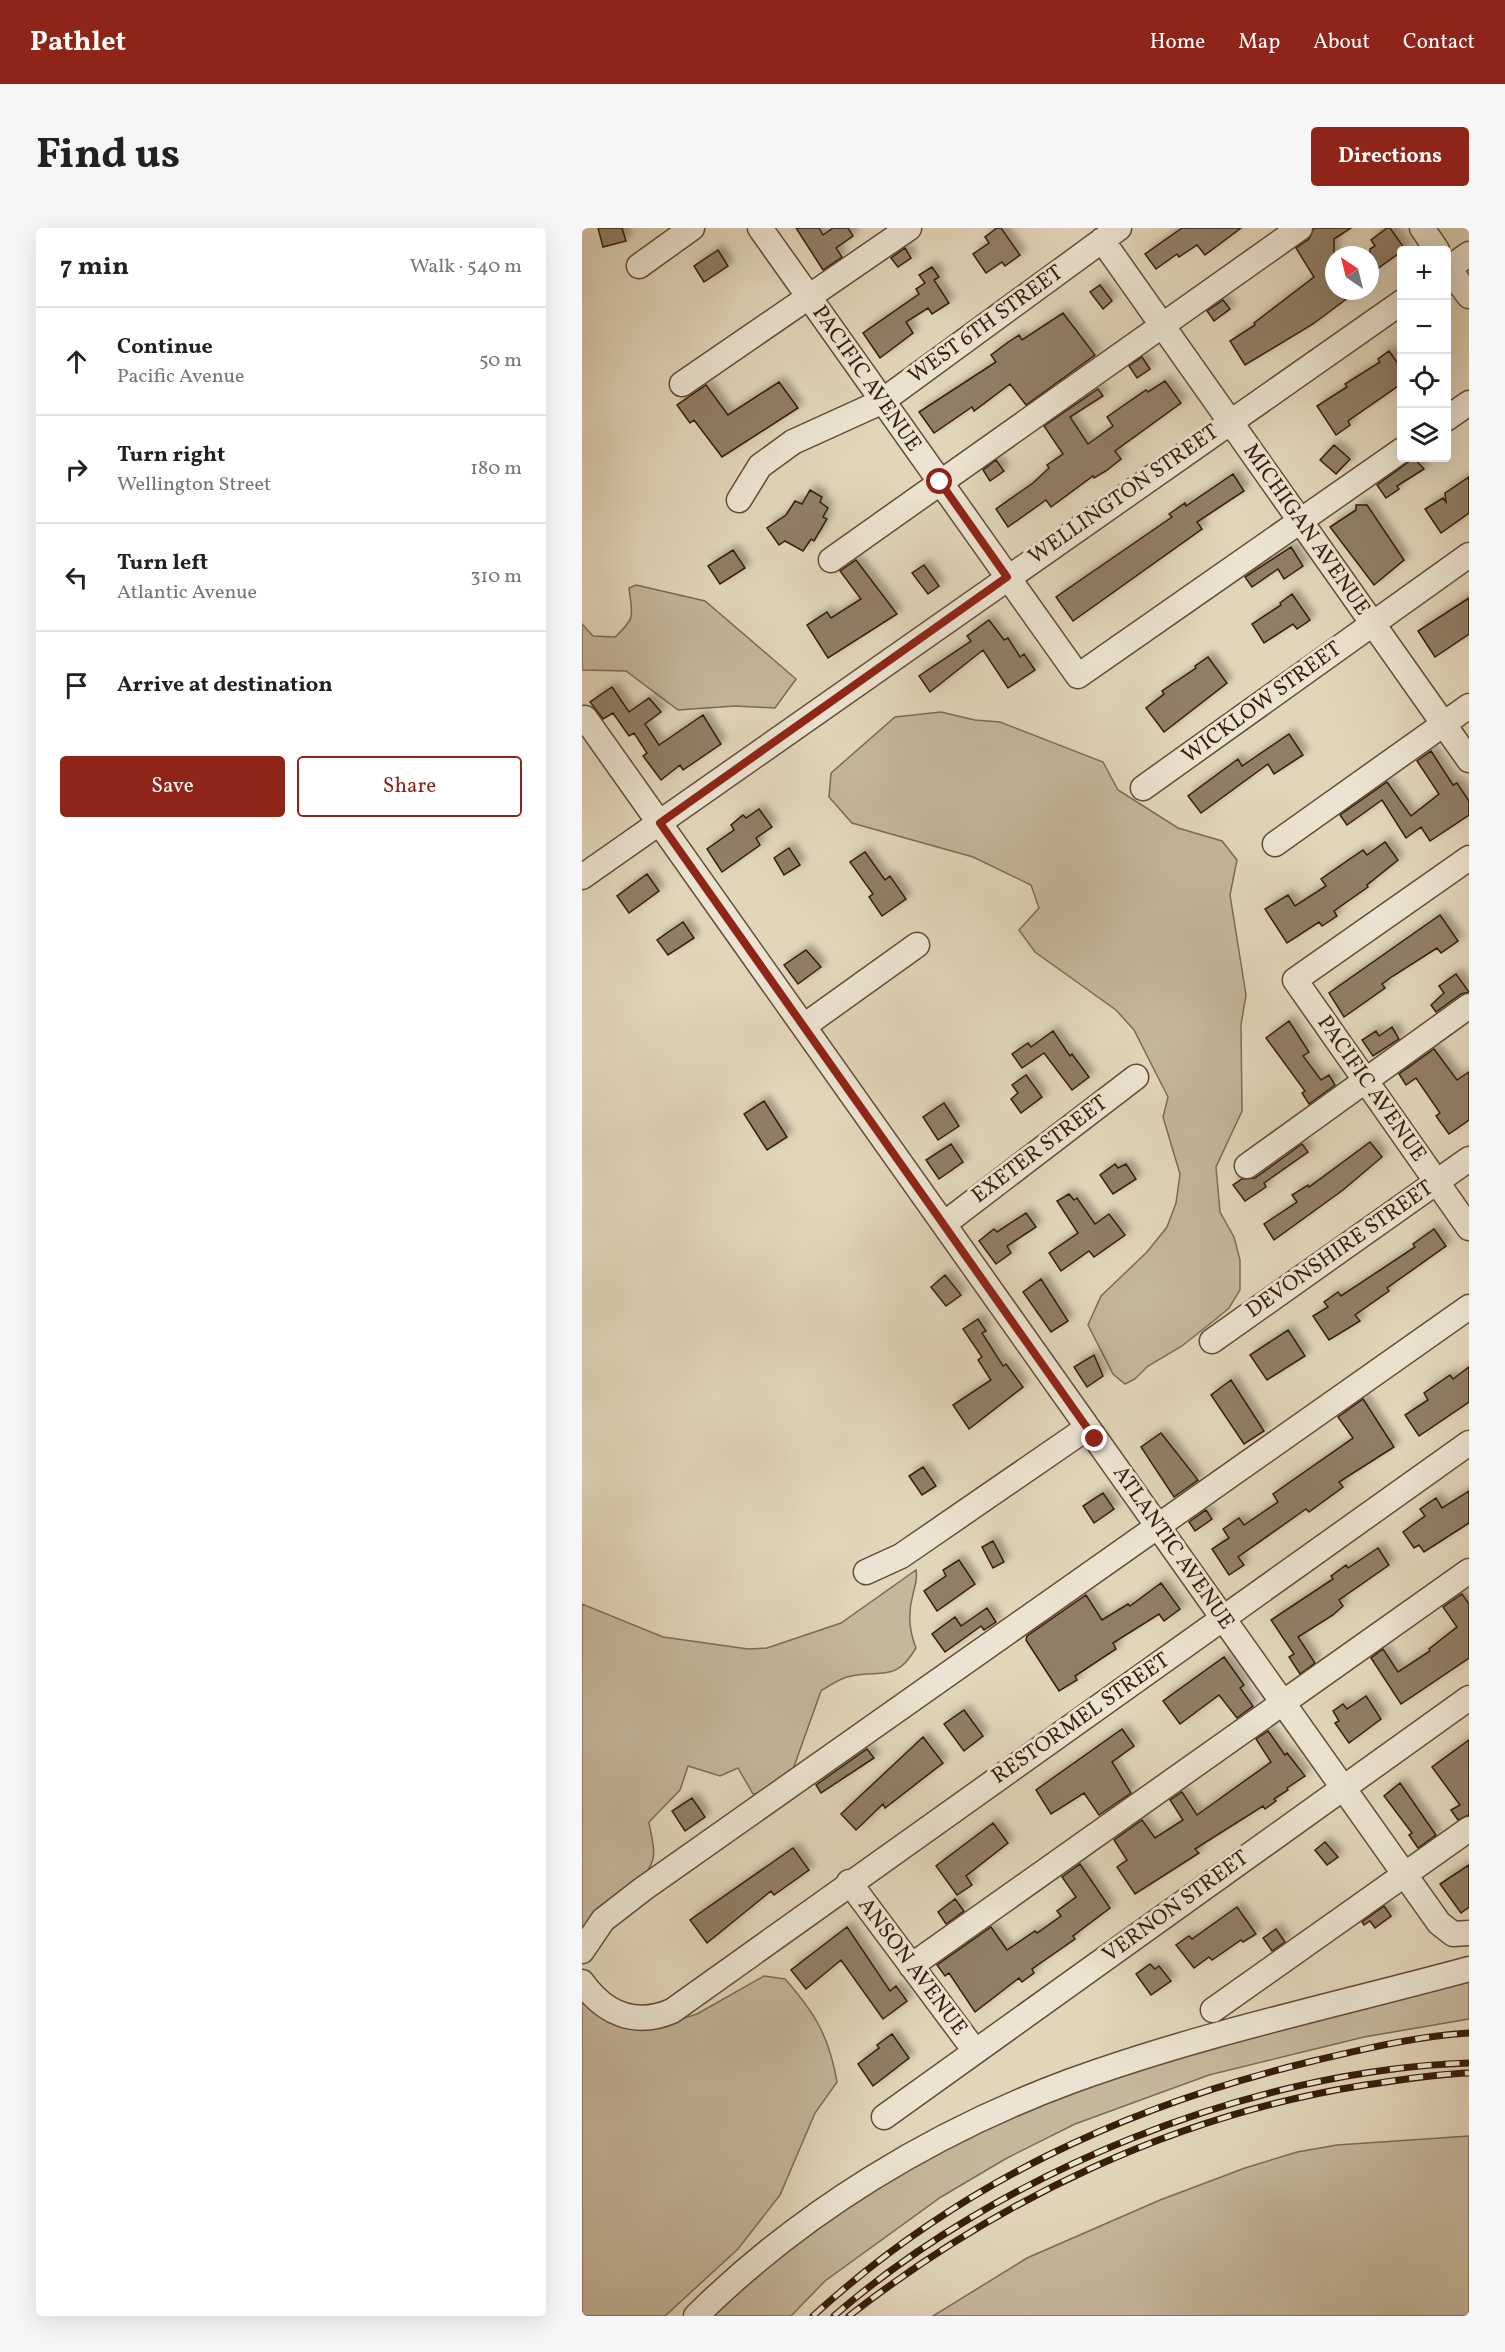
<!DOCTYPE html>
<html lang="en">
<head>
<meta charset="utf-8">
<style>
  :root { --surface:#fff; --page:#f6f6f6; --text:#202124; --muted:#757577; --line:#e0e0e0; --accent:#8f2418 }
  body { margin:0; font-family:Vollkorn,serif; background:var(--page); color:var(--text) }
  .controls { position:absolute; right:18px; top:18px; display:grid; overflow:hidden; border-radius:6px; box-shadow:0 6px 24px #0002 }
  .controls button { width:54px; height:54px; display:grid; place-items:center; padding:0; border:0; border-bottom:2px solid var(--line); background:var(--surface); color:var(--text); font:30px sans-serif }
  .compass { position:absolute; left:743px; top:18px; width:54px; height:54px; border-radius:50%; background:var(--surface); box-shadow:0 6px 24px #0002; rotate:325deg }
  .stop { position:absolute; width:18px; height:18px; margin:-14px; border:4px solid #8f2418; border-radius:50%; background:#fff }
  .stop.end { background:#8f2418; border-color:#fff; box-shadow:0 2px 6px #0008 }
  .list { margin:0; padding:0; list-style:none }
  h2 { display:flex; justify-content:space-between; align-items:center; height:78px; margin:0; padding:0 24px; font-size:26px }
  h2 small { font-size:20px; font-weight:400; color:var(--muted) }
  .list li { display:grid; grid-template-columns:39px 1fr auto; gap:18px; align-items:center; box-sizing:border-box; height:108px; padding:0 24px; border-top:2px solid var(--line) }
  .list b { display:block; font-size:22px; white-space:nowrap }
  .list p { margin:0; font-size:20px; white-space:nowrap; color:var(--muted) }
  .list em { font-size:20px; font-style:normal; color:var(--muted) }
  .actions { display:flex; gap:12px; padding:18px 24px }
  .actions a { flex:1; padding:14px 0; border:2px solid var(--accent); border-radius:6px; text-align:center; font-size:21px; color:var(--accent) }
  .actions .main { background:var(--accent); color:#fff }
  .icon { flex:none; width:33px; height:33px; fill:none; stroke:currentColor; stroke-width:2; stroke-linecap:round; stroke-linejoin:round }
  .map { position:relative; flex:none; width:887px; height:2088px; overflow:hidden; border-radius:6px }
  header { display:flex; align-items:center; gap:36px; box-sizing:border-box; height:84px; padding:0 30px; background:var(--accent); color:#fff }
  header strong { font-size:28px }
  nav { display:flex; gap:33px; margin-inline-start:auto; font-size:21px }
  .intro { display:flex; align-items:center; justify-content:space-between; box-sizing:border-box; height:144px; padding:0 36px }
  h1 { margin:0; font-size:42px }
  .button { padding:15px 27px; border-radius:6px; background:var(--accent); color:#fff; font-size:21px; font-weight:700 }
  main { display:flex; gap:36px; padding:0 36px }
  aside { flex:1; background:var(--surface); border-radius:6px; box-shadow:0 6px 24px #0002 }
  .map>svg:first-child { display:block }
  .green { fill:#c5b79c; stroke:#7f6a54; stroke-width:1.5 }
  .building { fill:#917e66; stroke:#391e0b; stroke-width:1.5; filter:url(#shadow) }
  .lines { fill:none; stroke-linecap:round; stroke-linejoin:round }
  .minor-casing { stroke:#634c37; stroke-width:27 }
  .minor { stroke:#ece4d2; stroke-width:24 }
  .rail-casing { stroke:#391e0b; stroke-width:7 }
  .rail { stroke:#ece4d2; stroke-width:4.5; stroke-dasharray:14; stroke-linecap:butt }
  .route { stroke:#8f2418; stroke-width:8 }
  .labels { text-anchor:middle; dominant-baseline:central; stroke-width:6; stroke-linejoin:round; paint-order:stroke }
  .street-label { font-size:22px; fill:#391e0b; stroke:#ece4d2 }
</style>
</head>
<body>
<header>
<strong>Pathlet</strong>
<nav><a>Home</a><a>Map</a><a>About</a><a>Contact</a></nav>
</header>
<div class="intro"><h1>Find us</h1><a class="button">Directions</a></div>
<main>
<aside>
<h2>7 min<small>Walk · 540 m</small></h2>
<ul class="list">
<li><svg class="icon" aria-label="ahead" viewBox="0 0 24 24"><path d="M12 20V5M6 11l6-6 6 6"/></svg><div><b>Continue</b><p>Pacific Avenue</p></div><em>50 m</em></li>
<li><svg class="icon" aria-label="right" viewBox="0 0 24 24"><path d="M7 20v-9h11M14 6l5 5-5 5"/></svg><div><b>Turn right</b><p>Wellington Street</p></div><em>180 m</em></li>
<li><svg class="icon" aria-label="left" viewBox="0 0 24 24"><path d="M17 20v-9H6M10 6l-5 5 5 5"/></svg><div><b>Turn left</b><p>Atlantic Avenue</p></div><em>310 m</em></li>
<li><svg class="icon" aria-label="arrive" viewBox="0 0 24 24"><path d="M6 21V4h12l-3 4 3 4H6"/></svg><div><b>Arrive at destination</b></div></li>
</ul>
<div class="actions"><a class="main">Save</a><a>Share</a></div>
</aside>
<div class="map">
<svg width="887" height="2088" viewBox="0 0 887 2088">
  <defs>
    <filter id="shadow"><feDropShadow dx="5.5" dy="-5.5" stdDeviation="3" flood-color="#0004"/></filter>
  </defs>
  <rect width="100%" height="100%" fill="#e2d6ba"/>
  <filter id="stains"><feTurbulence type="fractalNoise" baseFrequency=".00333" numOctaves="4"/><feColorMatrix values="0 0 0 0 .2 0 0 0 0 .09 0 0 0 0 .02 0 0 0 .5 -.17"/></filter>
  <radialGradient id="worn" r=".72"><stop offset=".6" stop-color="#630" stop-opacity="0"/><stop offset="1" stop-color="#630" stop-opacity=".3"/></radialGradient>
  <path class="green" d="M54 357 123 373 214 451 193 480 153 478 96 482 44 443 0 442V396L11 408 33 409C55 389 50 387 47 360Z
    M359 484 393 492 418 494 521 534 536 562 596 600 640 613 655 632 648 667 664 767 659 797 660 883 634 939 638 984 652 1009 658 1032V1062L647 1080 634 1091 600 1118 566 1138 553 1151 543 1156 531 1146 506 1097 519 1068 565 1024 585 999 594 975 598 946 581 889 586 869 552 802 534 782 453 724 437 702 457 680 449 657 391 629 270 595 247 569 249 545 313 489Z
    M334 1342C336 1352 333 1357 331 1366 326 1384 327 1403 334 1420 314 1454 301 1442 269 1448 258 1450 248 1457 239 1463L209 1547 179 1565 171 1566 156 1540 138 1548 106 1538 98 1562 67 1594C68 1604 74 1621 71 1631 63 1661 16 1674 0 1703V1376L81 1409 166 1421 185 1420 259 1395Z
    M182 1748 203 1751C233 1785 247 1808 255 1854L233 1885 198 1967 156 2021 83 2088H0V1766L76 1798 115 1786Z
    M887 1754V1791L782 1809 627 1847 493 1896 425 1930 359 1969 243 2053 209 2088H128L202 2023 327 1938 437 1882 628 1818Z
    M887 1908V2088H351L445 2030 578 1972 663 1940 715 1924 755 1917Z"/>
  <path class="building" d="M16 0H40L44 13 21 19Z
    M214 0H237L241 7 251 0H266L271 8 254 20 260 29 241 42Z
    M415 0H419L438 27 423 38 420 34 404 45 391 26 407 15 403 9Z
    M600 0H659L623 27 615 17 597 29 595 26 574 41 563 26Z
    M732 0H769L752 11V63H775L731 96 663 137 648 113 673 97 672 95 732 49 714 20 727 11Z
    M805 0H808L823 21 788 46V21L793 18 789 12Z
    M323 20 329 30 316 39 309 30Z
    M136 22 146 38 122 54 112 38Z
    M350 39 357 49 352 52 367 75 350 86 346 80 324 94 331 105 298 130 281 105 337 66 334 61 343 55 337 47Z
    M518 57 530 73 521 81 508 64Z
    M641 72 648 81 632 93 625 83Z
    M481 85 513 127 444 177 428 156 392 183 390 179 352 205 337 184 414 134 409 127 425 115 437 107 440 112Z
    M807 123 819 140V156L766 193 768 197 754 207 735 178 765 159 763 156 798 134 796 131Z
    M560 129 568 141 555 150 547 138Z
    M583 153 599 175 533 223 539 231 524 243 512 250 511 248 469 279 464 272 426 299 414 281 451 255 467 240 465 237 481 226 462 198 516 161 521 168 488 189 506 216 531 198 525 189 564 162 566 164Z
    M197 154 216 180 140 229 112 192 108 195 95 177 124 157 146 187Z
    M752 217 768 231 754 246 738 232Z
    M832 230 842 241 815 258 817 261 804 270 795 257Z
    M414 232 422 243 408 253 401 242Z
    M651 246 662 263 615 294 620 301 491 393 474 369 590 289 587 286 603 275 604 278Z
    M887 249V285L859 305 843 281 861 270 864 274 863 265Z
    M228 262 240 269 238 274 246 280 241 289 245 291 232 313 229 311 221 323 203 313 197 317 185 300 204 287 213 273 220 276Z
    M774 277H785L822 332 792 357 748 299 774 282Z
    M709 319 721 338 702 351 696 341 670 359 663 349Z
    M151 322 163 340 138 356 126 338Z
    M274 332 315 386 246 430 225 397 245 384 249 390 279 371 258 343Z
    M342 337 357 358 346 366 330 345Z
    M710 366 728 392 715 401 711 396 682 415 670 396 699 377 698 375Z
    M887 370V406L853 429 836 403Z
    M407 392 422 412 426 410 438 429 442 426 453 442 426 460 401 422 348 464 337 448 389 413 385 408Z
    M626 429 645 455 582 504 564 480 582 466 580 463 614 440 613 438Z
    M30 459 47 484 67 470 79 484 63 496 77 517 121 487 139 516 101 542 98 537 79 552 61 528 65 525 52 505 47 508 31 485 21 491 8 474Z
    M707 506 721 527 692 546 686 536 619 585 606 568 656 531 660 538Z
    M849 523 871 557 875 555 887 573V587L848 613 839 599 824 610 800 572 765 597 758 587 805 554 829 588 857 566 835 533Z
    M177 581 190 599 174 610 178 617 140 644 125 621 152 602 149 597 161 587 164 590Z
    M803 614 816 632 785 657 786 659 752 683 755 688 740 698 737 694 705 715 683 681 706 667 713 678 744 658 739 651 781 622 785 627Z
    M207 620 218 637 202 647 192 630Z
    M283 624 303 652 308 648 324 671 300 688 287 669 291 666 268 634Z
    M65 646 77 663 47 685 35 668Z
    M858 687 876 713 859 725 855 720 811 748 800 756 803 760 762 789 747 765Z
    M101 694 112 710 86 727 75 712Z
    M224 722 239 739 216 756 202 737Z
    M874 746 887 764 879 766 854 784 849 777 862 765 857 758Z
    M707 793 727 824 721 828 739 852 747 847 753 857 727 876 720 865 723 863 684 810Z
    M810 799 817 811 791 828 780 812 794 803 797 808Z
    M471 803 488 828 490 826 507 849 490 862 462 825 440 840 430 826 446 815 449 819Z
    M852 821 875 852 887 844V892L867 906 854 888 858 885 834 850 824 857 817 846Z
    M444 847 460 869 439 885 429 871 436 865 430 857Z
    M182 873 205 909 185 922 162 886Z
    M362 875 377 898 356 912 341 889Z
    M788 914 800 929 761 962 692 1012 682 996 715 974 710 967 726 957 727 959Z
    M369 916 381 934 357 951 344 932Z
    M720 916 726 924 682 955 684 959 663 973 651 957 660 951 673 950Z
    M533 936 536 940 544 936 554 951 531 966 518 947Z
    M487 966 492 972 495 970 513 996 527 986 543 1007 512 1029 507 1023 479 1043 467 1025 496 1005 475 973Z
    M444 985 454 999 425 1018 429 1025 414 1036 397 1013 412 1001 415 1004Z
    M852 1001 864 1018 805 1060 807 1063 773 1087 778 1093 747 1112 731 1088 746 1079 742 1074 756 1064 759 1068 833 1019 831 1016Z
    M363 1047 379 1067 364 1078 349 1059Z
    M459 1051 486 1093 469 1104 441 1064Z
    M396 1091 404 1103 400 1105 421 1138 424 1136 441 1159 387 1201 371 1177 409 1152 396 1132 400 1129 381 1101Z
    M706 1102 723 1128 685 1152 668 1127Z
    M512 1127 521 1148 505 1159 492 1139Z
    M887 1139V1174L837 1208 823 1187 846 1172 842 1165 868 1147 871 1151Z
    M649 1152 682 1203 662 1216 629 1167Z
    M781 1171 812 1219 757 1254 761 1259 727 1284 724 1281 656 1329 662 1337 647 1347 630 1321 647 1310 641 1301 657 1290 662 1297 696 1274 691 1266 771 1210 756 1189Z
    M579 1205 616 1252 592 1269 559 1219Z
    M341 1239 354 1258 340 1267 327 1248Z
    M887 1263V1295L842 1324 837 1317 832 1320 821 1304 843 1288 838 1281 854 1270 860 1280Z
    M521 1265 532 1281 512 1295 501 1278Z
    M624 1282 630 1291 613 1303 607 1294Z
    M411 1313 422 1334 411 1340 400 1319Z
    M796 1320 807 1337 757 1372 761 1378 751 1387 716 1409 733 1435 718 1446 707 1429 712 1426 689 1392 751 1351 749 1348 764 1337 766 1340Z
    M377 1332 393 1356 355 1383 342 1363 364 1348 361 1342Z
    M579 1355 598 1381 582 1393 577 1386 531 1415 534 1421 493 1448 495 1452 477 1463 444 1412 445 1408 504 1367 520 1392 546 1376 548 1378Z
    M880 1366 887 1376V1430L819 1476 789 1430 801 1421 816 1444 848 1423 847 1421 875 1399 861 1379Z
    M405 1380 414 1394 402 1402 399 1398 363 1424 350 1406 373 1389 379 1398Z
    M642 1429 662 1457 658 1460 671 1478 655 1490 637 1467 598 1496 581 1473Z
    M784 1468 799 1491 767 1515 753 1495 757 1493 751 1483 761 1476 765 1481Z
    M382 1482 401 1508 382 1523 362 1496Z
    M540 1501 552 1518 530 1534 549 1565 517 1587 502 1565 469 1586 454 1562Z
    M686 1503 703 1527 705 1525 723 1548 705 1560 706 1562 692 1571 694 1573 683 1581 681 1578 613 1621 617 1625 553 1666 535 1639 545 1632 532 1612 560 1592 573 1610 601 1592 588 1572 600 1564 615 1587 689 1534 674 1511Z
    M341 1509 361 1535 303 1580 301 1576 274 1602 259 1586Z
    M887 1512V1587L876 1592 869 1582 878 1577 850 1539Z
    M285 1521 292 1530 239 1565 234 1557Z
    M818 1555 854 1607 836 1620 827 1607 830 1605 802 1568Z
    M110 1570 123 1589 103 1603 90 1583Z
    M411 1595 426 1615 384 1648 390 1657 375 1667 354 1638Z
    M743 1614 756 1629 745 1637 733 1622Z
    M211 1620 227 1642 192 1667 189 1663 125 1715 108 1692Z
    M498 1636 528 1680 491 1708 493 1711 450 1741 452 1745 440 1754 437 1750 393 1784 367 1745 363 1748 355 1737 409 1699 425 1722 453 1703 455 1705 479 1688 475 1683 494 1669 480 1649Z
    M887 1637V1679L879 1685 858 1656Z
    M373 1671 382 1683 364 1696 356 1684Z
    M802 1678 809 1688 793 1700 788 1693 782 1697 780 1694Z
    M655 1679 674 1706 661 1714 659 1712 630 1732 627 1729 612 1740 594 1717 607 1708 610 1711Z
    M265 1699 308 1763 314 1758 325 1773 301 1791 259 1732 224 1761 209 1742Z
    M694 1701 703 1714 690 1723 681 1710Z
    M568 1736 573 1741 577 1738 589 1753 569 1767 554 1746Z
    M310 1806 327 1830 291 1858 276 1836 297 1820 295 1817Z"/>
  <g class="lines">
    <defs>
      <path id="minor" d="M178 0 496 448 820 222
        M840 0 855 22
        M520 12 887 532
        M864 37 887 68
        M57 38 110 0
        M864 42 887 26
        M100 156 327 0
        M864 191 887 175
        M157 272 178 238 211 214 299 174 537 0
        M249 332 718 0
        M3 490 857 1695 871 1706 887 1705
        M561 560 887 327
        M693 616 887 478
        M887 630 713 752 887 1000
        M0 649 820 74
        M222 798 335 717
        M665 938 887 778
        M362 996 554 849
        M630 1113 887 931
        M284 1344 319 1328 505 1200
        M267 1654 393 1823
        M0 1723 21 1692 61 1661 887 1079
        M329 1738 887 1343
        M0 1754C22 1785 53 1799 90 1783L887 1215
        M631 1782 887 1601
        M302 1889 887 1470
        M114 2088C219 1984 351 1904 489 1853 618 1806 754 1777 887 1741"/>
    </defs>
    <use href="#minor" class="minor-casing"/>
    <use href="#minor" class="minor"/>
    <defs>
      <path id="rail" d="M231 2088C376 1956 541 1879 731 1833 782 1821 835 1808 887 1805
        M252 2088C416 1945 669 1842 887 1835
        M267 2088C419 1970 593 1887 783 1857 818 1852 852 1846 887 1845"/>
    </defs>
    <use href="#rail" class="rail-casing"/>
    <use href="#rail" class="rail"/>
  </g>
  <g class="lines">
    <path class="route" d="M358 254 425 349 78 595 513 1211"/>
  </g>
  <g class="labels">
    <g class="street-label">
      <text transform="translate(404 97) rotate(-36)">WEST 6TH STREET</text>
      <text transform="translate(284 151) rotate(55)">PACIFIC AVENUE</text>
      <text transform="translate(542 267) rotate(-35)">WELLINGTON STREET</text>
      <text transform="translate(724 302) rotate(55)">MICHIGAN AVENUE</text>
      <text transform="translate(680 475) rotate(-36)">WICKLOW STREET</text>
      <text transform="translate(789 861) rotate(55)">PACIFIC AVENUE</text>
      <text transform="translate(458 922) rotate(-37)">EXETER STREET</text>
      <text transform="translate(758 1022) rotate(-35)">DEVONSHIRE STREET</text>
      <text transform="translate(591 1320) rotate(55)">ATLANTIC AVENUE</text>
      <text transform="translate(499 1491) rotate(-35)">RESTORMEL STREET</text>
      <text transform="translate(594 1679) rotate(-36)">VERNON STREET</text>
      <text transform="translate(330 1739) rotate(53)">ANSON AVENUE</text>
    </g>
  </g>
  <rect width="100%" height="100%" filter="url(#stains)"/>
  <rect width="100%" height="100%" fill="url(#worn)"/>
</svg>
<div class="controls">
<button>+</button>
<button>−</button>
<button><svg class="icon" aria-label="locate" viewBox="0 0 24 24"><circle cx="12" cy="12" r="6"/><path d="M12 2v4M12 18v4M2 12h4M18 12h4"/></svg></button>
<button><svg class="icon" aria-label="layers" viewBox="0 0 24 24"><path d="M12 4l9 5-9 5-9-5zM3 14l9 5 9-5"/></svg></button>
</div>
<svg class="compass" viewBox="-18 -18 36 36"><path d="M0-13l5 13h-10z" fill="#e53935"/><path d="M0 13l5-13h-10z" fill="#757577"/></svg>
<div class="stop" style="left:358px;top:254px"></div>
<div class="stop end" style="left:513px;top:1211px"></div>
</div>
</main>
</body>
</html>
